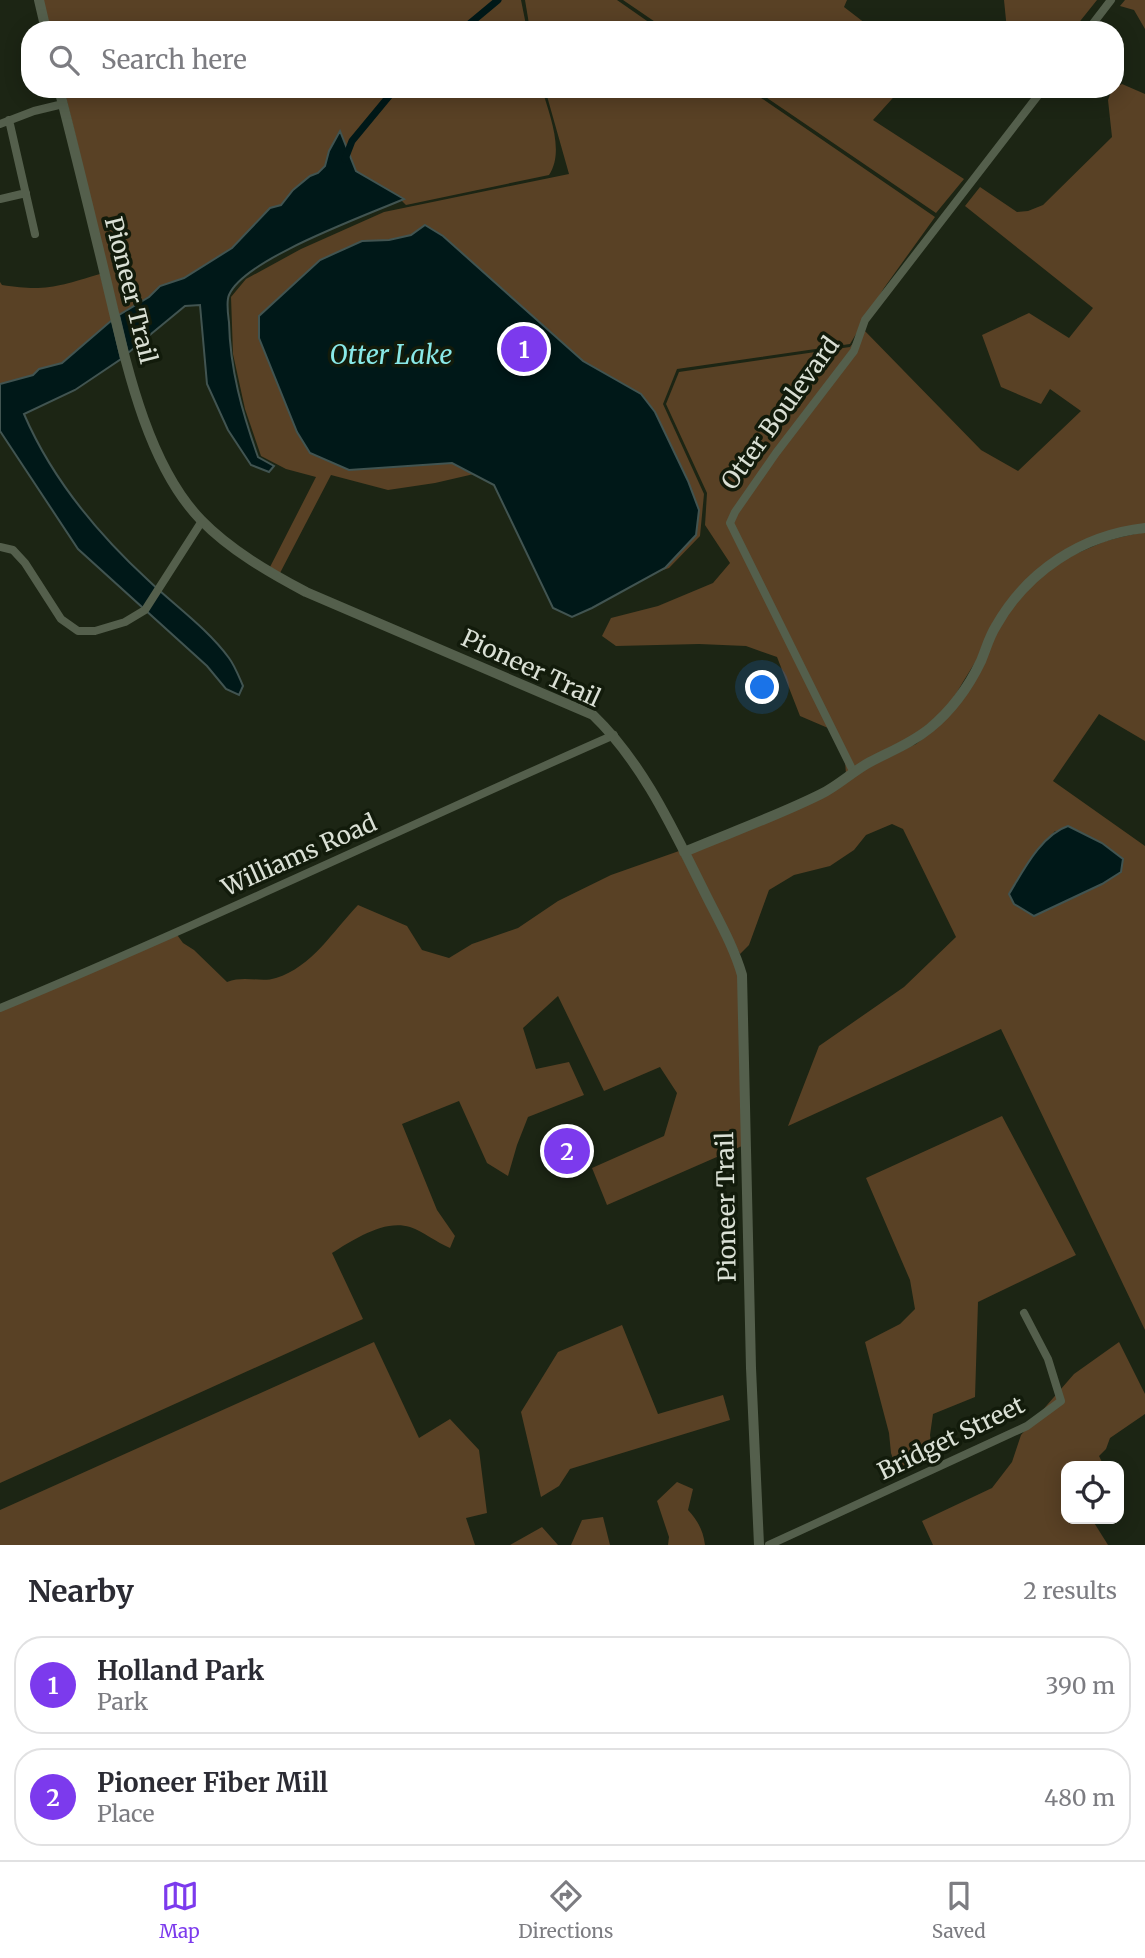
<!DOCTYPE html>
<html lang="en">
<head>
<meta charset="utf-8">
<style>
  :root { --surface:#fff; --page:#f2f2f3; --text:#2b2b33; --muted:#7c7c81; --line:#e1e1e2; --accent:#7c3aed }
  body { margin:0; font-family:Merriweather,serif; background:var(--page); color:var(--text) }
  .controls { position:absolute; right:21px; bottom:21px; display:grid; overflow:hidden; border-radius:14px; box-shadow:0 4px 18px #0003 }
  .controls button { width:63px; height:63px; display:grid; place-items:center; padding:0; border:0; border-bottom:2px solid var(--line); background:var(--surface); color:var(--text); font:35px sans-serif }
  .you { position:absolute; left:763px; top:688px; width:24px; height:24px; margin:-18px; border:5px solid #fff; border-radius:50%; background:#1a73e8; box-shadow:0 0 0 10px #1a73e833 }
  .badge { display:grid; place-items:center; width:46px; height:46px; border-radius:50%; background:var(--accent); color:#fff; font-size:23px; font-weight:700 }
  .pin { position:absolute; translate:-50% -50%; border:4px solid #fff; box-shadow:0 2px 7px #0006 }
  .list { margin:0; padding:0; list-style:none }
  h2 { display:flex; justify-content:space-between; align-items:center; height:91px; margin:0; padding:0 28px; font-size:30px }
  h2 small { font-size:23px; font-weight:400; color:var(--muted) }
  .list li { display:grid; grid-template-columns:46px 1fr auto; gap:21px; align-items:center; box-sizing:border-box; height:98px; margin:0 14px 14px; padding:0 14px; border:2px solid var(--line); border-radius:28px }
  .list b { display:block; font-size:26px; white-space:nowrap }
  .list p { margin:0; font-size:23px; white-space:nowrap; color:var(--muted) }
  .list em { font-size:23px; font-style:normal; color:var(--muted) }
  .icon { flex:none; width:38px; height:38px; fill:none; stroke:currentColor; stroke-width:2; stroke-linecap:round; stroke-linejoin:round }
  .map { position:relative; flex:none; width:1145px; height:1545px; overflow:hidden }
  .search { position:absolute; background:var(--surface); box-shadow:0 4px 18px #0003; left:21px; right:21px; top:21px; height:77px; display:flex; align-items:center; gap:18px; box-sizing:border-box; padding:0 24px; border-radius:28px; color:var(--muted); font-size:26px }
  .sheet { height:315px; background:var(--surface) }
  nav { display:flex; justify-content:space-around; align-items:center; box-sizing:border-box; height:98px; border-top:2px solid var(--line); background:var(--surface); font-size:19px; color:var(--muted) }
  nav a { display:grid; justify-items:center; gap:4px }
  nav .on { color:var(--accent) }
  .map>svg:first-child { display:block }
  .green { fill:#594125; fill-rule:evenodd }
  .water { fill:#001818; stroke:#415451; stroke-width:2 }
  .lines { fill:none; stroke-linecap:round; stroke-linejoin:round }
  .canal { stroke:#001818; stroke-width:7 }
  .minor { stroke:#545f4c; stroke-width:8 }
  .tertiary { stroke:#545f4c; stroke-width:10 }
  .labels { text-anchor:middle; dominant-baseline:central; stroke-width:7; stroke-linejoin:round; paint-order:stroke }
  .street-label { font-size:24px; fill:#dae0d5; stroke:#121b0b }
  .water-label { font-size:26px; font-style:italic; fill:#89e9e8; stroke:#121b0b }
</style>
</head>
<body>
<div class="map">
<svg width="1145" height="1545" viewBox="0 0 1145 1545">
  <rect width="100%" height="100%" fill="#1c2514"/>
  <path class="green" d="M43 0H521L527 30H50Z
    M525 0H617L660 30H530Z
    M623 0H847L844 7 874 30H667Z
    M1004 0H1097L1073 30H1007Z
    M1125 0H1145V29L1134 10 1120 6Z
    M1122 84 1145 94V524L1036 571 978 657 963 686 942 712 911 738 846 774 845 761 828 728 800 716 777 657 746 646 699 644 616 646 602 636 611 618 658 606 713 583 730 563 705 525 707 493 666 404 679 372 850 347 863 329 981 450 1018 471 1081 411 1050 389 1041 404 1001 387 982 335 1029 313 1069 338 1093 308 965 206 980 187 1017 212 1028 211 1043 205 1112 137 1108 100 1112 89Z
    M64 89H542C549 114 565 151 549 175L406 205 401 200 403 199 356 171 340 132 329 151 325 166 318 173 310 176 293 190 281 205 270 208 232 248 184 278 160 286 149 297 119 315Z
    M545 89H748L935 217 884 288 850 344 677 369 663 404 704 494 700 536 669 568 566 603 500 468 435 483 388 490 331 475 280 573 270 567 316 477 286 469 261 456 245 409 233 354 231 297 246 279 301 249 384 212 569 174Z
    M754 89H901L873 120 964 179 936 213Z
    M100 274 112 320 62 363 39 369 33 375 0 384V282L2 285C46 292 59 286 100 274Z
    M1145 532V741L1099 714 1053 781 1145 846V1330L1001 1029 788 1126 819 1046 904 987 956 937 903 829 892 824 866 835 854 850 830 866 794 875 769 890 749 945 740 954 689 853 916 744 934 730C967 678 1006 601 1055 565 1081 546 1114 538 1145 532ZM1055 831 1121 872 1102 884 1034 916 1009 894 1024 869Z
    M679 851 730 951 738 976 742 1146 607 1205 592 1168 664 1136 677 1093 660 1067 604 1091 558 996 523 1028 536 1069 569 1062 584 1095 528 1117 517 1145 508 1176 487 1163 459 1101 402 1124 437 1210 455 1236 450 1248C436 1242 424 1232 410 1227 384 1219 353 1240 332 1253L363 1319 0 1483V1008L175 932 183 943 194 950 227 982C245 975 261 983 276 978 312 967 333 931 358 905L407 926 422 950 449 958 472 944 518 928 558 901 611 875Z
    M1002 1116 1076 1255 978 1302 975 1397 933 1414 930 1435 932 1450 897 1471 891 1453 889 1433 865 1342 900 1324 915 1309 910 1280 866 1178Z
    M622 1325 658 1414 723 1395 730 1420 570 1469 559 1486 541 1497 521 1412 558 1352Z
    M374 1342 419 1438 450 1419 479 1450 487 1513 466 1518 475 1545H0V1510Z
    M1119 1342 1145 1394V1414L1110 1438 1106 1449 1099 1456 1104 1466H1066V1519H1095L1093 1521 1108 1545H933L922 1521 992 1488 1012 1462 1021 1435 1074 1374Z
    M677 1482 693 1489 688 1510C698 1521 703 1530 705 1545H668L669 1537 657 1501Z
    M603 1517 610 1545H571L582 1520Z
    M542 1527 558 1545H510Z"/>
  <path class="water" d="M340 131 356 171 404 199C365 216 244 259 229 295 226 302 228 314 229 322 230 369 242 412 258 457L274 466 269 472 251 465 228 430 207 384 200 305 185 306 128 353 119 315 149 297 160 286 184 278 232 248 270 208 281 205 293 190 310 176 318 173 325 166 329 151Z
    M425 225 443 236 583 361 641 394 655 412 688 481 699 510 696 535 665 568 592 608 572 617 553 608 494 485 452 463 349 470 310 453 297 432 259 338V316L320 260 362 241 389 240 411 235Z
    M112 320 121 359 75 390 24 414C51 477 98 534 148 580 174 605 207 628 229 658 235 666 239 677 243 686L239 695 226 689 207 666 78 549 0 431V384L33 375 39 369 62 363Z
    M1068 826 1102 843 1123 859 1121 872 1102 884 1034 916 1014 904 1009 894C1023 871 1041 835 1068 826Z"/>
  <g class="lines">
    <path class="canal" d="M462 30 498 0
      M345 159 352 141 395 89"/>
    <path class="minor" d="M1088 30 1111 0
      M9 120 35 234
      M0 124 34 111 63 104
      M0 199 26 193
      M0 547 13 550 25 563 61 619 78 631H95L125 622 145 610 202 521
      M854 773 730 523 735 512 776 453 854 351 865 320 1043 89
      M0 1008C207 922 409 825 614 735
      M769 1545 1027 1426 1061 1401 1048 1359 1024 1313"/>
    <path class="tertiary" d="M39 0 46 30
      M59 89C75 151 90 213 105 275 124 353 144 461 201 520 230 550 270 573 306 592L593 715C642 762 672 827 702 887 716 916 733 944 742 975L751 1368 759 1545
      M684 852C729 833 777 816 821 794 839 785 853 771 870 762 891 751 912 743 930 728 952 710 969 686 981 661 986 649 989 637 996 626 1027 571 1082 535 1145 528"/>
  </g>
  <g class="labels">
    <g class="street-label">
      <text transform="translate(131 290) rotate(76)">Pioneer Trail</text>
      <text transform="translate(780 413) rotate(-54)">Otter Boulevard</text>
      <text transform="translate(531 668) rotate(25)">Pioneer Trail</text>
      <text transform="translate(299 855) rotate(-24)">Williams Road</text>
      <text transform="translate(726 1207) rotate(-91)">Pioneer Trail</text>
      <text transform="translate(951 1438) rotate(-26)">Bridget Street</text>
    </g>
    <g class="water-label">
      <text x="391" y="354">Otter Lake</text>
    </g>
  </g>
</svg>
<div class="controls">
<button><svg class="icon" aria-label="locate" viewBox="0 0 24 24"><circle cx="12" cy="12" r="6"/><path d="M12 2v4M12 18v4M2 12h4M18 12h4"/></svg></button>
</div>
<div class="you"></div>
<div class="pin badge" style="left:524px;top:349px">1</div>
<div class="pin badge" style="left:567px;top:1151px">2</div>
<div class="search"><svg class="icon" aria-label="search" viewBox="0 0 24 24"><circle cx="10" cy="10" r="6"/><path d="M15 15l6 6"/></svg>Search here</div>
</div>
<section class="sheet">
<h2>Nearby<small>2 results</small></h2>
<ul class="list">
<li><span class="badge">1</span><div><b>Holland Park</b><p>Park</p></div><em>390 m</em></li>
<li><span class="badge">2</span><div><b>Pioneer Fiber Mill</b><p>Place</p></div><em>480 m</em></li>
</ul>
</section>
<nav>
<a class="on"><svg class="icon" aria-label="map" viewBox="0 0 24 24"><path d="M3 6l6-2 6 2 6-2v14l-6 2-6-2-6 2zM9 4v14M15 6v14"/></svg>Map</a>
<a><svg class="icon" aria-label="directions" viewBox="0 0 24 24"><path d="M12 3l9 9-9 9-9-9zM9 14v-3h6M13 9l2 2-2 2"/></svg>Directions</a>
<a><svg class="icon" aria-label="saved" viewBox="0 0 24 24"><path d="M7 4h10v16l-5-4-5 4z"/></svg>Saved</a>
</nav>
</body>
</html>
